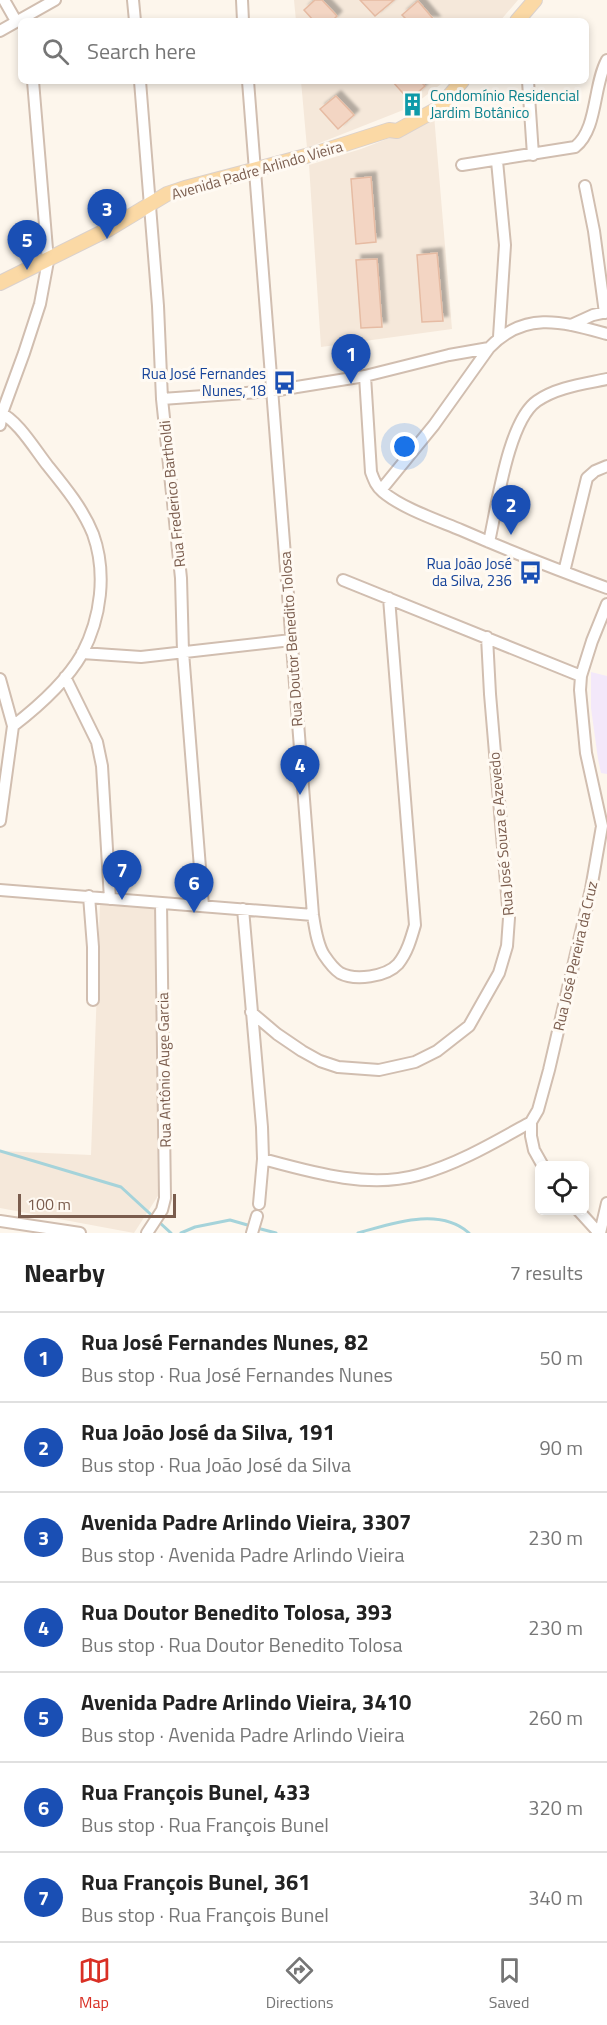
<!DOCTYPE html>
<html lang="en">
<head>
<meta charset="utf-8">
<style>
  :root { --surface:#fff; --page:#f6f6f6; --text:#222; --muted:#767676; --line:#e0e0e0; --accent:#d93025 }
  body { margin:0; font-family:"Titillium Web",sans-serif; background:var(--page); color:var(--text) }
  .controls { position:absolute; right:18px; bottom:18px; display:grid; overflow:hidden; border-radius:9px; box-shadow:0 3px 9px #0003 }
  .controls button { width:54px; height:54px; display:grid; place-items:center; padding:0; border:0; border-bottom:2px solid var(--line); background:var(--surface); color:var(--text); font:30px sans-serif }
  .scale { position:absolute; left:18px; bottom:15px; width:158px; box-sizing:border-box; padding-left:6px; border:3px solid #7a5c4d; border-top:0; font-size:16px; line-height:21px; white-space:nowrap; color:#7a5c4d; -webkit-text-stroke:4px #fffaf3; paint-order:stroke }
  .you { position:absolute; left:405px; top:447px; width:21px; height:21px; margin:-15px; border:4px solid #fff; border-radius:50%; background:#1a73e8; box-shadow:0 0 0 9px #1a73e833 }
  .badge { display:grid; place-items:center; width:39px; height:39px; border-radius:50%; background:var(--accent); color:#fff; font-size:20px; font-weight:700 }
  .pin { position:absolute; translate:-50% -50px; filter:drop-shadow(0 2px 3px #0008) }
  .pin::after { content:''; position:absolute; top:32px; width:21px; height:18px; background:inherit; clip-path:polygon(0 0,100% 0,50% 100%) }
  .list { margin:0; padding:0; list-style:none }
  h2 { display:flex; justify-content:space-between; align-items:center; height:78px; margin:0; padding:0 24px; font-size:26px }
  h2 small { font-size:20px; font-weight:400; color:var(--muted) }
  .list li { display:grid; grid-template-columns:39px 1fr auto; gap:18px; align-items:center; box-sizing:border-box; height:90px; padding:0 24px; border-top:2px solid var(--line) }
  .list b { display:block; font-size:22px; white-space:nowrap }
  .list p { margin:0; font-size:20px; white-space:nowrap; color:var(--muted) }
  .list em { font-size:20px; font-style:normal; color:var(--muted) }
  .icon { flex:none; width:33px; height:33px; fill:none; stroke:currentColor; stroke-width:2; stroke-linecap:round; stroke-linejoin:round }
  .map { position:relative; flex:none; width:607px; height:1233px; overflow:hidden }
  .search { position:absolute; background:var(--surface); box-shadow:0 3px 9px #0003; left:18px; right:18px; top:18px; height:66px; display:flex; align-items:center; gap:15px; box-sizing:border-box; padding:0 21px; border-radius:9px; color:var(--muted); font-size:22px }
  .sheet { height:708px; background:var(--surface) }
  nav { display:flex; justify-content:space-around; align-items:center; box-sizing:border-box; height:84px; border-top:2px solid var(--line); background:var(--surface); font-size:16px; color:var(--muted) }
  nav a { display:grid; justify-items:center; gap:3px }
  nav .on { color:var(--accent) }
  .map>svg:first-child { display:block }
  .residential { fill:#f5e8da }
  .education { fill:#f3e8fa }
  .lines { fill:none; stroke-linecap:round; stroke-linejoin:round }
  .stream { stroke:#a5d3da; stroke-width:3 }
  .building { fill:#f3d5c3; stroke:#e6bba3; stroke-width:1.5; filter:url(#shadow) }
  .minor-casing { stroke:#d1beb0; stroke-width:14 }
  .major-casing { stroke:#dad1cd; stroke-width:16 }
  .minor { stroke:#fff; stroke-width:10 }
  .major { stroke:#fbd9a5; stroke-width:14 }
  .labels { text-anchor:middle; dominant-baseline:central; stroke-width:6; stroke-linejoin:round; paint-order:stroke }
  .culture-label { font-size:15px; fill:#0d838f; stroke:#fffaf3; text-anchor:start }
  .street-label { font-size:15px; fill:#7a5c4d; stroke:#fffaf3 }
  .transit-label { font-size:15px; fill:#164399; stroke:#fffaf3; text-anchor:end }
</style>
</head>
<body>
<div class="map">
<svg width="607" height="1233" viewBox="0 0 607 1233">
  <defs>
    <filter id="shadow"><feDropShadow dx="5" dy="-5" stdDeviation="1.5" flood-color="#0004"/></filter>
  </defs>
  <rect width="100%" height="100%" fill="#fdf6ec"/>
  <path class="residential" d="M294 0H518L500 21H296Z
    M301 81H445L411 107 307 148Z
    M434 115 452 329 321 347 309 165 361 149 397 135Z
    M100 904 156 908 158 1196 134 1233 0 1208V1151L91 1155Z"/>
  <path class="education" d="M591 672 607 676V774L601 773 598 759 591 708Z"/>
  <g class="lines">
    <path class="stream" d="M0 1151 121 1187 171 1233
      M257 1228 276 1233
      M181 1233 195 1227 230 1220 251 1226
      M358 1233C391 1224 439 1206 469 1233"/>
  </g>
  <path class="building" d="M315 0H322L337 16 332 21H314L304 10Z
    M360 0H394L375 16Z
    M418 1 435 21H408L402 15Z
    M392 81H420L425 86 409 100Z
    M336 96 354 115 338 129 320 109Z
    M371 177 376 242 356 244 351 179Z
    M437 253 443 321 422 322 417 255Z
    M377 259 382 327 361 328 356 260Z"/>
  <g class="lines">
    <defs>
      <path id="minor" d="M4 0 16 21
        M133 0 135 21
        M242 0 243 21
        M0 31 55 0
        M140 81 158 306 162 399 181 578 183 652 203 906
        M248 81 313 915C315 928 317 944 324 955 328 961 334 969 340 973 355 981 386 977 398 964 407 953 411 939 415 925L389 598
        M528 81 533 155
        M497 161 505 245 499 337
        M462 165 575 147C598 129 593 85 607 60
        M585 186 594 231 605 313
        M571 325 593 315 607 312
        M365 376 371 472C374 480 376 486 383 492 402 508 437 520 461 530 509 551 558 570 607 588
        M162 399 272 391 365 376 449 355 489 348
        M0 413C17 419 36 451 48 466 65 487 83 509 93 534 107 573 101 618 82 654 66 682 39 706 13 726
        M0 425 2 413 24 353 40 304 48 261 33 81
        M381 490 434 425 489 348C525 310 563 322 607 334
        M489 542C497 507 508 421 537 401 557 387 584 384 607 379
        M564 572 587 478 595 471 607 466
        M343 580 581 676
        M82 653 141 657 291 640
        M65 677 97 742 102 766 110 899
        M0 679 13 726 0 821
        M0 890 313 915
        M89 896 93 947V1000
        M243 909 262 1127 263 1159 259 1204
        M251 1012 277 1034 302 1051 320 1061 338 1067 379 1070 415 1062 437 1051 469 1026 499 973 507 946 509 918 490 694 487 637
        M263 1159C311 1172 368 1189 418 1175 458 1164 495 1142 531 1122
        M543 1166 534 1150 531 1136V1122L538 1110 549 1070 591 889 602 826 586 753 580 690 581 676 592 641 607 604
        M578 1210 599 1233
        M0 1221 80 1233
        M147 1233 162 1210 165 1198 161 903
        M252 1233 257 1216
        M600 1233 607 1203"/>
      <path id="major" d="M517 21 535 0
        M0 283 109 229 167 194 185 188 317 153 389 130 397 131 439 108 462 81"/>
    </defs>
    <use href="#minor" class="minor-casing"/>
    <use href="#major" class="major-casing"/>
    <use href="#minor" class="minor"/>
    <use href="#major" class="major"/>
  </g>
  <defs>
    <symbol id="building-bare" viewBox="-9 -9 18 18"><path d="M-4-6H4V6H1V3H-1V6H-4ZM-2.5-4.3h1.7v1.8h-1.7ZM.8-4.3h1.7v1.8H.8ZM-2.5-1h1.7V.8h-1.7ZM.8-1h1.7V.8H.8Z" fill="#0f9aa8" stroke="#fffaf3" stroke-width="2.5" paint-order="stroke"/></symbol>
    <symbol id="bus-bare" viewBox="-9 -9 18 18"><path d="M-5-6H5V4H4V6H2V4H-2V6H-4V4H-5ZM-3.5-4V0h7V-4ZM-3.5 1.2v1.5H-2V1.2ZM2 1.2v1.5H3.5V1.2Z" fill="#1a4fb4" stroke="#fffaf3" stroke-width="2.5" paint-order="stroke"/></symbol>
  </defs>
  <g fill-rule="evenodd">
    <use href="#building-bare" x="396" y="88" width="33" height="33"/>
    <use href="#bus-bare" x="268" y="366" width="33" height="33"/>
    <use href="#bus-bare" x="514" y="556" width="33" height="33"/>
  </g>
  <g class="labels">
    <g class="culture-label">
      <text x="430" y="95">Condomínio Residencial<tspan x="430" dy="17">Jardim Botânico</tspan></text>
    </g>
    <g class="street-label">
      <text transform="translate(257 170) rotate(-16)">Avenida Padre Arlindo Vieira</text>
      <text transform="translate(172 494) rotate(-96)">Rua Frederico Bartholdi</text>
      <text transform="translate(291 639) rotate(-94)">Rua Doutor Benedito Tolosa</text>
      <text transform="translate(501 834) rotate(-95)">Rua José Souza e Azevedo</text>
      <text transform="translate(575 956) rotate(-77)">Rua José Pereira da Cruz</text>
      <text transform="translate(164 1070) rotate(-91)">Rua Antônio Auge Garcia</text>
    </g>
    <g class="transit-label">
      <text x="266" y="373">Rua José Fernandes<tspan x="266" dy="17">Nunes, 18</tspan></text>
      <text x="512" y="563">Rua João José<tspan x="512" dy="17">da Silva, 236</tspan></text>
    </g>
  </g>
</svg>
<div class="controls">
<button><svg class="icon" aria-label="locate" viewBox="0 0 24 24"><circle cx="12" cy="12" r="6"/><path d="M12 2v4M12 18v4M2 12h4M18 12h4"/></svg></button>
</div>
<div class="scale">100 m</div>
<div class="you"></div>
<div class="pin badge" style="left:351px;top:384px;background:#1a4fb4">1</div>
<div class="pin badge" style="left:511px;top:535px;background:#1a4fb4">2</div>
<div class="pin badge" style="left:107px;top:239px;background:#1a4fb4">3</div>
<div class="pin badge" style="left:300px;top:795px;background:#1a4fb4">4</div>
<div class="pin badge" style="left:27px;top:270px;background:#1a4fb4">5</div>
<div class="pin badge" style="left:194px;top:913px;background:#1a4fb4">6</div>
<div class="pin badge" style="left:122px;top:900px;background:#1a4fb4">7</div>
<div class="search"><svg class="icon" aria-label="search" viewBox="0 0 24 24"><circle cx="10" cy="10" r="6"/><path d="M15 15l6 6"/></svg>Search here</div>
</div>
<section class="sheet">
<h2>Nearby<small>7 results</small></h2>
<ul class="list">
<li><span class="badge" style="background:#1a4fb4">1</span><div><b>Rua José Fernandes Nunes, 82</b><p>Bus stop · Rua José Fernandes Nunes</p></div><em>50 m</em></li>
<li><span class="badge" style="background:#1a4fb4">2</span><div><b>Rua João José da Silva, 191</b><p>Bus stop · Rua João José da Silva</p></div><em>90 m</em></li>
<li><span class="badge" style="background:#1a4fb4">3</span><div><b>Avenida Padre Arlindo Vieira, 3307</b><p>Bus stop · Avenida Padre Arlindo Vieira</p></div><em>230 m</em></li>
<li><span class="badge" style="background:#1a4fb4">4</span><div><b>Rua Doutor Benedito Tolosa, 393</b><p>Bus stop · Rua Doutor Benedito Tolosa</p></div><em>230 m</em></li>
<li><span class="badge" style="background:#1a4fb4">5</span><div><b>Avenida Padre Arlindo Vieira, 3410</b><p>Bus stop · Avenida Padre Arlindo Vieira</p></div><em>260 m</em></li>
<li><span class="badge" style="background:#1a4fb4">6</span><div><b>Rua François Bunel, 433</b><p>Bus stop · Rua François Bunel</p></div><em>320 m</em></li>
<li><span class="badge" style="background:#1a4fb4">7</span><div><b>Rua François Bunel, 361</b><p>Bus stop · Rua François Bunel</p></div><em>340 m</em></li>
</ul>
</section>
<nav>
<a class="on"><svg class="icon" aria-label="map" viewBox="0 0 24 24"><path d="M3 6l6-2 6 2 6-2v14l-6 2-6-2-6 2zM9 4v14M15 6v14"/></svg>Map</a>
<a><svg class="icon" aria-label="directions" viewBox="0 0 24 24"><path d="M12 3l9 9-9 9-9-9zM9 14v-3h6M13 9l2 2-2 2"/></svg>Directions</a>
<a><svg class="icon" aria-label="saved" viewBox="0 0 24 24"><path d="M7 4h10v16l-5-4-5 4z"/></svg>Saved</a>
</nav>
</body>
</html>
